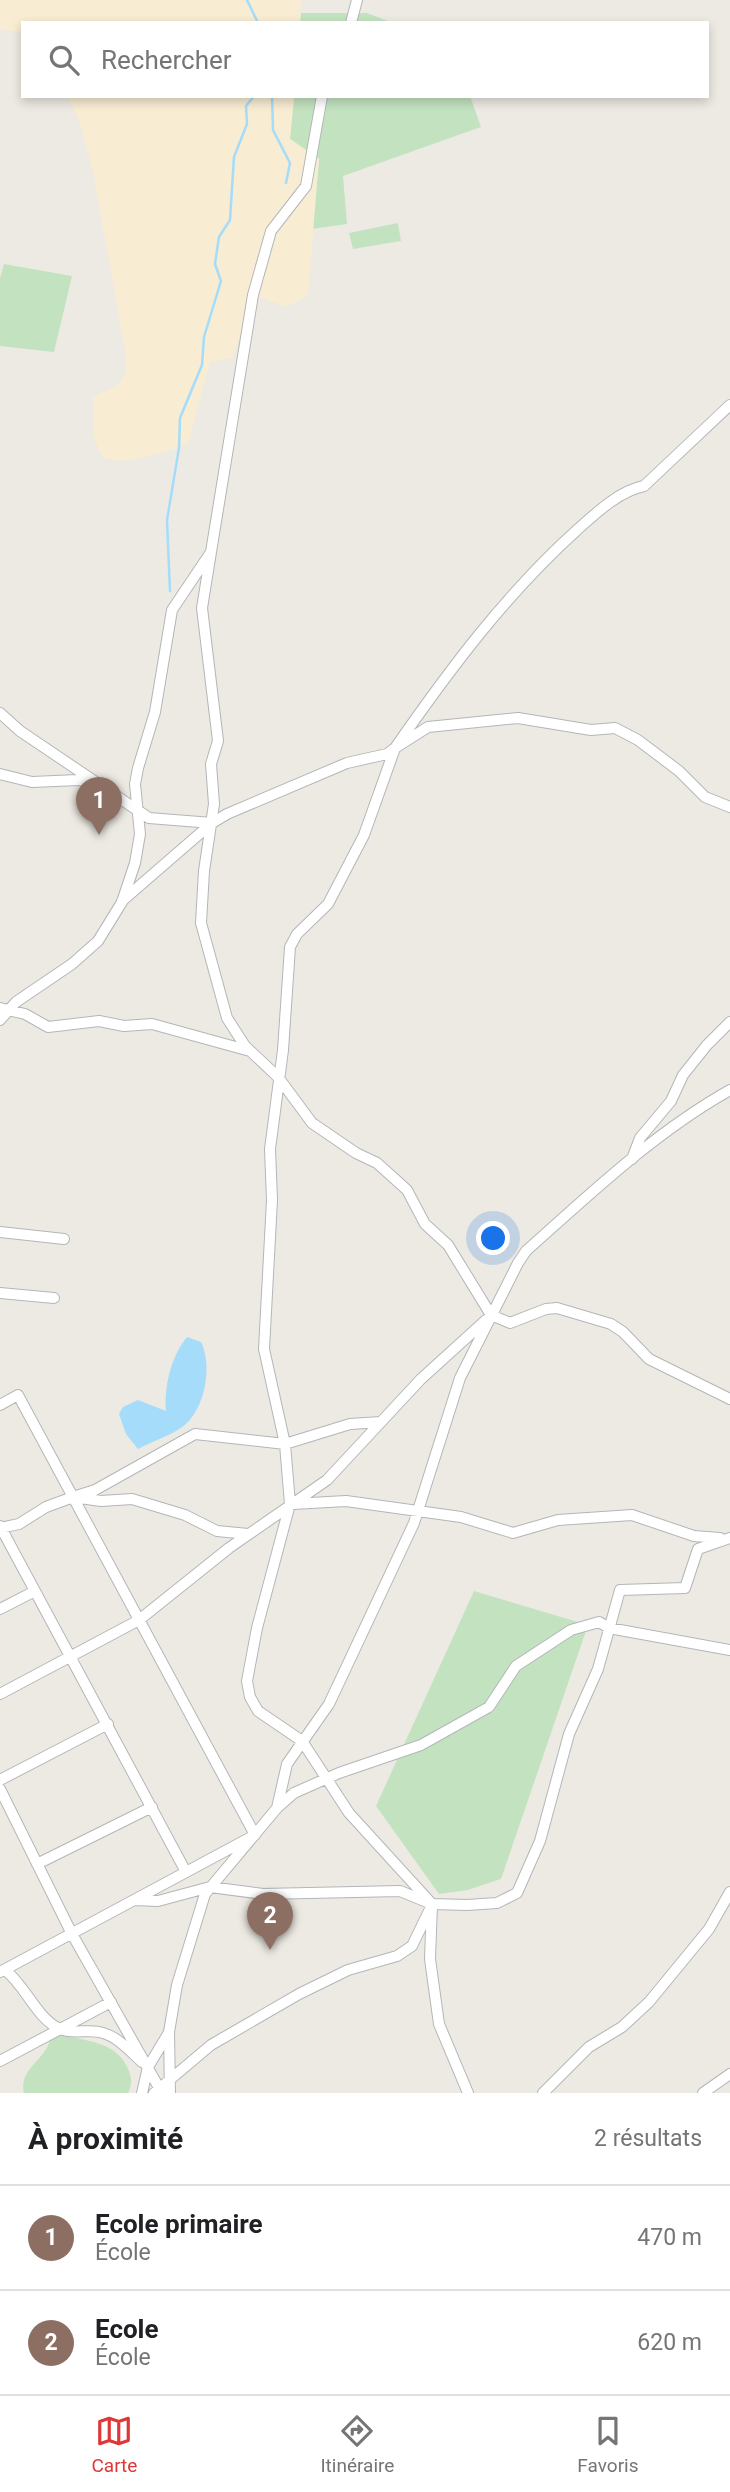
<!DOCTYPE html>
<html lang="fr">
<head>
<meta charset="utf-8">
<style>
  :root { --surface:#fff; --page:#f2f2f2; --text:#202124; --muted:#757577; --line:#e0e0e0; --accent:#df3736 }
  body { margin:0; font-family:Roboto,sans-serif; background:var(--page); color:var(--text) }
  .you { position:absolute; left:494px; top:1239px; width:24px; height:24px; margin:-18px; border:5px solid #fff; border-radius:50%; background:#1a73e8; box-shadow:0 0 0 10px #1a73e833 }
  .badge { display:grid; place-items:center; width:46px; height:46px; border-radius:50%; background:var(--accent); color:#fff; font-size:23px; font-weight:700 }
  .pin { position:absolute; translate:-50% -58px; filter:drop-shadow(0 2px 4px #0008) }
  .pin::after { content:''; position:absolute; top:37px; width:24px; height:21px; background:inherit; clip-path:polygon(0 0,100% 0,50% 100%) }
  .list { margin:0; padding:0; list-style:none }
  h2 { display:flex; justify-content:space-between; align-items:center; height:91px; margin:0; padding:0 28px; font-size:30px }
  h2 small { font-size:23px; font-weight:400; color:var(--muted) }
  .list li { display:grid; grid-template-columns:46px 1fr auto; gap:21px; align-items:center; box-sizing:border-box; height:105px; padding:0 28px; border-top:2px solid var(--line) }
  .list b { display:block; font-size:26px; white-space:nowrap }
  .list p { margin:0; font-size:23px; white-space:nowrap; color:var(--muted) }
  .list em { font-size:23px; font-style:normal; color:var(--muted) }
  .icon { flex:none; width:38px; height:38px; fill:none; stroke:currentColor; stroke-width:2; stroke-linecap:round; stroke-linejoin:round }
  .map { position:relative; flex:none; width:730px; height:2093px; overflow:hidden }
  .search { position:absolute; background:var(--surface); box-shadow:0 4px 10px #0003; left:21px; right:21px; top:21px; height:77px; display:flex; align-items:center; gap:18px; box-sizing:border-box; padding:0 24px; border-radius:0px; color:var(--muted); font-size:26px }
  .sheet { height:301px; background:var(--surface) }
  nav { display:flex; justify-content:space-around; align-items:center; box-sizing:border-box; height:98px; border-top:2px solid var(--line); background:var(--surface); font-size:19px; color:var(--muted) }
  nav a { display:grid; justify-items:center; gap:4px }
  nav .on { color:var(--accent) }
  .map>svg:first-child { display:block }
  .green { fill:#c3e3c0 }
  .sand { fill:#f8ecd3 }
  .water { fill:#a5dcfa }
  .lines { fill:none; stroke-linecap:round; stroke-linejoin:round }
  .stream { stroke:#a5dcfa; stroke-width:2.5 }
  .minor-casing { stroke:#b3b6b9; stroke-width:12 }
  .minor { stroke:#fff; stroke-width:10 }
</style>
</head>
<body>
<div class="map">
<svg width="730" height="2093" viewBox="0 0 730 2093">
  <rect width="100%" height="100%" fill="#edeae3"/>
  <path class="green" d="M301 13H367L393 23H300Z
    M294 96H470L481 127 343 176 347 224 312 229 319 159 290 139Z
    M398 223 401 241 353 249 349 233Z
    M4 264 72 276 54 352 0 346V278Z
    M474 1591 588 1625 501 1879 468 1890 439 1894 376 1806Z
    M57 2035C84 2040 118 2041 129 2071 132 2080 132 2085 128 2093H24C18 2069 46 2060 50 2039Z"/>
  <path class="sand" d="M0 0H301L300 23H23V33L0 29Z
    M67 96H294L290 139 319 159 308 295 287 307 253 295 233 358 210 362 188 444C161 452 130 466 103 458L94 438 93 397C122 384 128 384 125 350L94 177 80 122Z"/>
  <path class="water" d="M187 1337 201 1342C212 1365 206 1403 188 1422 176 1434 153 1441 138 1449L126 1434 119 1414 123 1407 138 1400 166 1411C164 1387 171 1356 187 1337Z"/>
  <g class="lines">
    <path class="stream" d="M247 0 258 23
      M272 96 273 130 290 163 286 183
      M170 591 167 520 179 448 180 418 202 365 204 337 221 281 215 264 219 237 230 220 234 157 247 124 246 106 254 96"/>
    <defs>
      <path id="minor" d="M351 23 357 0
        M211 552 202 608 218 741 211 764 214 804 204 871 201 923 227 1018 245 1046 278 1077 312 1123 356 1153 377 1163 407 1190 425 1224 448 1245 491 1315 510 1323 546 1309 557 1308 611 1324 623 1332 649 1359 730 1399
        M0 713 20 731 149 818 212 823
        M0 774 32 782 78 780 92 782
        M122 901 212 823 227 814 347 763 387 754 395 748C450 669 506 594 577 530 596 513 619 491 644 486L730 405
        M0 1008 25 1014 48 1027 99 1021 124 1026 152 1024 250 1051
        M0 1020 16 1002 72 964 98 941 122 902 135 863 140 834 135 784 138 768 155 712 172 610 211 552 253 295 271 231 306 186 322 96
        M632 1159 640 1138 671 1101 683 1075 707 1045 730 1022
        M0 1232 64 1239
        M0 1293 54 1298
        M0 1405 18 1395 255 1835 0 1972
        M73 1497 95 1490 195 1434 285 1444 350 1424 381 1422
        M293 1504 346 1501 461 1517 513 1533 558 1520 632 1515 694 1536 720 1538
        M0 1526 186 1872
        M0 1528 19 1524 46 1507 73 1497 101 1501 132 1499 185 1515 217 1531 248 1534
        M0 1609 35 1591
        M0 1694 139 1620 229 1548 327 1480 421 1379 486 1320
        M0 1780 108 1724
        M0 1789 72 1934 162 2093
        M278 1807 294 1793 339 1773 421 1745 489 1707 516 1666 571 1630 599 1622 609 1628 730 1650
        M37 1864 152 1807
        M135 1900 158 1901 210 1887 263 1894 400 1891 432 1904 467 1905 497 1903 517 1893 540 1841 569 1734 598 1669 620 1590 685 1588 698 1549 730 1538
        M5 1970C26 1986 36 2018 60 2029 73 2035 90 2028 103 2033 118 2037 131 2052 142 2062
        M0 2061 111 2002
        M142 2093 148 2067 168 2034
        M154 2093 211 2045 299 1994 348 1970 397 1956 412 1946 429 1911
        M170 2093 169 2032 177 1985 205 1894 277 1808 287 1764 329 1704 414 1523 460 1378 518 1263 526 1251C590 1194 655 1132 730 1090
        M468 2093 439 2024 430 1959 432 1904 349 1813 302 1741 258 1711 250 1697 247 1681 257 1628 290 1504 285 1444 264 1349 272 1200 270 1149 283 1050 290 947 297 934 328 904 364 835 395 748 428 727 518 718 591 730 615 728 638 740 679 771 705 797 730 807
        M543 2093 589 2047 622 2027 649 2002 709 1929 730 1892
        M703 2093 730 2074"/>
    </defs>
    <use href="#minor" class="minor-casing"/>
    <use href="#minor" class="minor"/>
  </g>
</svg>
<div class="you"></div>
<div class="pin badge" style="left:99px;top:835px;background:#8d6e63">1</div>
<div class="pin badge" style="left:270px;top:1950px;background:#8d6e63">2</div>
<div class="search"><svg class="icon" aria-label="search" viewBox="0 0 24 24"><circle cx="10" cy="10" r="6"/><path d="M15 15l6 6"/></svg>Rechercher</div>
</div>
<section class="sheet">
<h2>À proximité<small>2 résultats</small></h2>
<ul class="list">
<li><span class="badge" style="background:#8d6e63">1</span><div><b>Ecole primaire</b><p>École</p></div><em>470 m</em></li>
<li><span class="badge" style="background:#8d6e63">2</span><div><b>Ecole</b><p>École</p></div><em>620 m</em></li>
</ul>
</section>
<nav>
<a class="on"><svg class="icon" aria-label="map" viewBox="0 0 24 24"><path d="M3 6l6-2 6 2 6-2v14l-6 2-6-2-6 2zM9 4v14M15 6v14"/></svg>Carte</a>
<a><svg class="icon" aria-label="directions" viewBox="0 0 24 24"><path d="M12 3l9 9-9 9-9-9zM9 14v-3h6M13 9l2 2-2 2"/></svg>Itinéraire</a>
<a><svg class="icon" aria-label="saved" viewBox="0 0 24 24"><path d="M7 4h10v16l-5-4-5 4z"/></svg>Favoris</a>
</nav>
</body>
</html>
